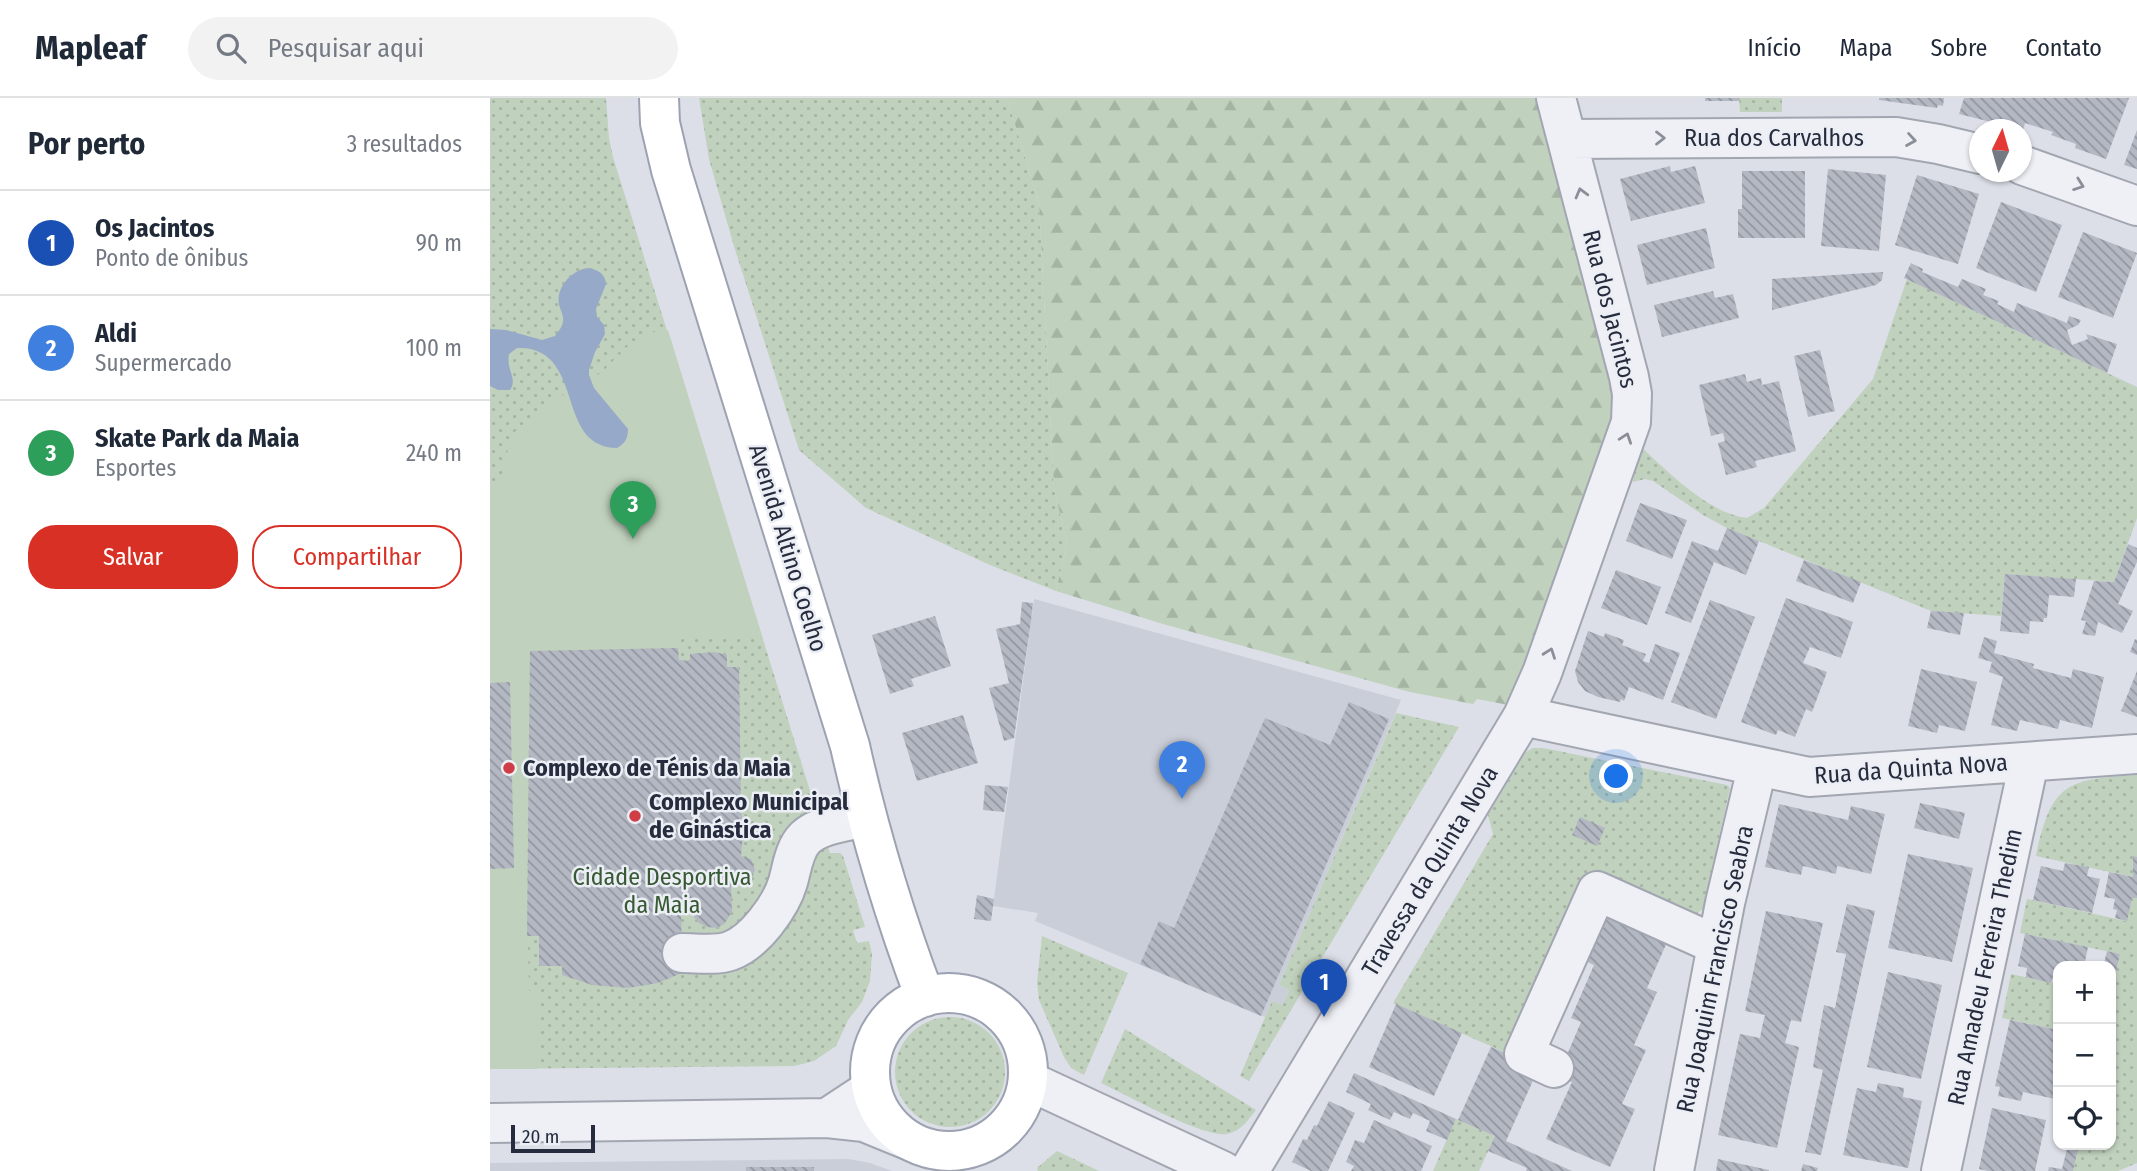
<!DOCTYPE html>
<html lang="pt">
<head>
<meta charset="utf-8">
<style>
  :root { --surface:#fff; --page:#f2f2f3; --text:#1f2937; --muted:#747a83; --line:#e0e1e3; --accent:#d93025 }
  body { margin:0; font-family:"Fira Sans Condensed",sans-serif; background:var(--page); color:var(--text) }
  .controls { position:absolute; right:21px; bottom:21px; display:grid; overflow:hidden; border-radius:14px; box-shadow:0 2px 5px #0004 }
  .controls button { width:63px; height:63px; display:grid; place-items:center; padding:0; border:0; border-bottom:2px solid var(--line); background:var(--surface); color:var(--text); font:35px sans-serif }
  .compass { position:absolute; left:1479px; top:21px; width:63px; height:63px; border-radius:50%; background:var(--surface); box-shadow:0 2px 5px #0004; rotate:5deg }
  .scale { position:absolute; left:21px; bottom:18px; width:84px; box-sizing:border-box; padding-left:7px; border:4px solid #262c3d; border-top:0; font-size:19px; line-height:24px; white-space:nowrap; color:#262c3d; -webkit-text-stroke:5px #ebeef4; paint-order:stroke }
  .you { position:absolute; left:1127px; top:679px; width:24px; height:24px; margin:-18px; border:5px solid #fff; border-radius:50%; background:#1a73e8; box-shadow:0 0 0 10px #1a73e833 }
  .badge { display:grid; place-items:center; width:46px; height:46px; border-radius:50%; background:var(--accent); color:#fff; font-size:23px; font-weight:700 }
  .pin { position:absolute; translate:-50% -58px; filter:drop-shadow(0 2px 4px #0008) }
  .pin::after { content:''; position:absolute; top:37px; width:24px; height:21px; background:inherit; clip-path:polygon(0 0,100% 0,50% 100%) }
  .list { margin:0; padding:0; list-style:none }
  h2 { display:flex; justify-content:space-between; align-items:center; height:91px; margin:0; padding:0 28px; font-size:30px }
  h2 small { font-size:23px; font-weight:400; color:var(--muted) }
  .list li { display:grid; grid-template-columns:46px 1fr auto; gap:21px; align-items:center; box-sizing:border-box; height:105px; padding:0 28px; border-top:2px solid var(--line) }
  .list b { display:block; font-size:26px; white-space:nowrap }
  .list p { margin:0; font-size:23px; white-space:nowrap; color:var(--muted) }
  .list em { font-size:23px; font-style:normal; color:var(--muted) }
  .actions { display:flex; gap:14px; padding:21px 28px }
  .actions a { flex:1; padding:16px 0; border:2px solid var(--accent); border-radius:28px; text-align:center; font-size:24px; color:var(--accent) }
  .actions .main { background:var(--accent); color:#fff }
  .icon { flex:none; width:38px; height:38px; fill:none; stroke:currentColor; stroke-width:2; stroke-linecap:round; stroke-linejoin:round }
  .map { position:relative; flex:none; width:1647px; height:1073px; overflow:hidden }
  header { display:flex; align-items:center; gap:42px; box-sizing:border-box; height:98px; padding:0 35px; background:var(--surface); border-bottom:2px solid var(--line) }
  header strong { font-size:33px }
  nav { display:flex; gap:38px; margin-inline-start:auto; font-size:24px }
  .search { width:490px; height:63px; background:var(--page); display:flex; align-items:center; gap:18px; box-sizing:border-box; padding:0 24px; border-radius:38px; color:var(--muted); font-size:26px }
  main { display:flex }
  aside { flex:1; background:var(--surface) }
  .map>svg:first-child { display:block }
  .built { fill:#caced9 }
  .grass { fill:url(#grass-dots) }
  .forest { fill:url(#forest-firs) }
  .garden { fill:#c0d1bd }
  .water { fill:#96a9c8 }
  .building { fill:url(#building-back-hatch) }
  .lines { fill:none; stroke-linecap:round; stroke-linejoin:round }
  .minor-casing { stroke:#a2a6b1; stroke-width:42 }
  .major-casing { stroke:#9ca2b2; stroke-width:42 }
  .minor { stroke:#eff0f5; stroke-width:38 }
  .major { stroke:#fff; stroke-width:38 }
  .oneway { stroke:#8a8e99 }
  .poi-dot { fill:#cf3e46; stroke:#ebeef4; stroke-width:2.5 }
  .labels { text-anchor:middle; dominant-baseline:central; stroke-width:5; stroke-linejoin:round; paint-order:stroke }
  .street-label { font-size:24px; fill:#262c3d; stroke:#ebeef4 }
  .poi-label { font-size:24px; font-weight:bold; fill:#262c3d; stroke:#ebeef4; text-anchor:start }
  .park-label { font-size:24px; fill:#375933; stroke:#ebeef4 }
</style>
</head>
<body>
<header>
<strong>Mapleaf</strong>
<div class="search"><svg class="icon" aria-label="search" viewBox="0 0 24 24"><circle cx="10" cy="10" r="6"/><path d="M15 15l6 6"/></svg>Pesquisar aqui</div>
<nav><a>Início</a><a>Mapa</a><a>Sobre</a><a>Contato</a></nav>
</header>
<main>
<aside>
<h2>Por perto<small>3 resultados</small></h2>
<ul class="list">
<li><span class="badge" style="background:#1a4fb4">1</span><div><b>Os Jacintos</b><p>Ponto de ônibus</p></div><em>90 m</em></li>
<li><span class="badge" style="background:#3f7fe0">2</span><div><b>Aldi</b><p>Supermercado</p></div><em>100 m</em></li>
<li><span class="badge" style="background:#2e9e5b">3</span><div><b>Skate Park da Maia</b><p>Esportes</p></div><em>240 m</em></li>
</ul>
<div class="actions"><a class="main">Salvar</a><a>Compartilhar</a></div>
</aside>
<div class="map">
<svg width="1647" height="1073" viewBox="0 0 1647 1073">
  <defs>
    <pattern id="grass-dots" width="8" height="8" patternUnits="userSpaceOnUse" patternTransform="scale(1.75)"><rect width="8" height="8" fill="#c0d1bd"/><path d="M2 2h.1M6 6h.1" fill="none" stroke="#a5b4a3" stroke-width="1.8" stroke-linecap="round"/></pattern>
    <pattern id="forest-firs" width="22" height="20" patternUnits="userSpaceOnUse" patternTransform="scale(1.75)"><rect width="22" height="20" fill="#c0d1bd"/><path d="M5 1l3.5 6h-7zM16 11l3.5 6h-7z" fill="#a5b4a3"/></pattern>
    <pattern id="building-back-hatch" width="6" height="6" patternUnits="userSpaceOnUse" patternTransform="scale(1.75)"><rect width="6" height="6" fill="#b4b8c3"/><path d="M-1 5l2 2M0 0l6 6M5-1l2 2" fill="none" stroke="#9296a0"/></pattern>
  </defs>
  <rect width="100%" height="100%" fill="#dcdfe7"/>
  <path class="built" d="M544 501 911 602 789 887 799 892 793 907 782 903 775 919 545 823 548 815 503 808Z
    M358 1061 380 1065 402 1073H0V1065Z"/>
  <path class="grass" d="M0 0H116L119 40 123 59 326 712 340 755H350L353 758 375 829 363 832 367 845 379 843 382 856 380 883 372 904 358 922 346 948 324 963 304 968 0 971Z
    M209 0H517L549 105 564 390 577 445 566 493 500 467 376 410 309 352 243 145 219 61Z
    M1249 0H1292V14H1250Z
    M1417 181 1647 289V420L1624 484 1515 476 1511 518 1441 513 1237 430 1213 417 1163 383 1155 381 1143 384 1149 347C1176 372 1219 416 1257 420L1274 410 1383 281Z
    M906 615 969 629 759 983 750 978 782 903 793 907 799 892 789 887Z
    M1043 650H1053L1237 687 1240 690 1213 811 1196 823 1101 781 1023 958 903 905 1003 736 998 717 1036 654Z
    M1647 677V759H1643V779L1546 758C1561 686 1576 681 1647 677Z
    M1642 800H1647V1065L1628 1073H1583L1589 1047H1621V898L1630 856 1530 835 1537 801 1636 823Z
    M552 838 638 875 594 977 581 970 574 959 549 902 547 884Z
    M1521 876 1568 886V932L1512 920Z
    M405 974a55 55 0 1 1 110 0a55 55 0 1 1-110 0Z
    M635 931 766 1012C758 1022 751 1033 737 1036 713 1040 637 997 611 985Z
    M966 1021 1005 1038 989 1073H943Z
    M567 1053 609 1073H548L547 1070Z"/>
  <path class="forest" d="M517 0H1055L1131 302 1024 608 987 601 983 606 920 594 673 526 566 493 577 445 564 390 549 105Z"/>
  <path class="garden" d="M168 232H178L273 541H189L188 550 40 553 37 787 39 892 47 898V971H0V387H12L19 343 22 336 77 294 112 274 140 246Z"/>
  <path class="water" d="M98 170C108 172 115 175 116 186L106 211 107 219 114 227 115 236 105 254 99 272V277L104 290 138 331C138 341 135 345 127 350 69 349 92 267 44 252 39 250 32 250 27 250L19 256C16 273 28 280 20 292H8L0 288V231L16 232 52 242 65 238C68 233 73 229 73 223 74 217 70 212 69 206 66 189 82 172 98 170Z"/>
  <path class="building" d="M1215 0H1249L1250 3H1215Z
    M1389 0H1454L1453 8 1448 7 1447 10 1389 2Z
    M1474 0H1639L1616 61 1585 50 1586 46 1561 37 1563 34 1535 25 1533 32 1469 16Z
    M1647 32V71L1634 67Z
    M1180 68 1181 74 1205 68 1215 105 1141 123 1130 81Z
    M1338 71 1396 77 1389 153 1331 148Z
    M1252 73H1315V140H1248V111H1252Z
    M1427 77 1489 96 1468 166 1405 147Z
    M1511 104 1572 127 1546 194 1486 170Z
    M1216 130 1225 170 1157 187 1147 147Z
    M1593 134 1647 155 1623 220 1568 199Z
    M1421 165 1433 171 1432 174 1468 189 1472 181 1496 191 1493 197 1509 203 1507 206 1524 214 1527 205 1577 225 1579 218 1591 222 1588 227 1577 232 1582 247 1598 241 1596 236 1627 246 1617 275 1414 180Z
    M1393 174 1392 182 1386 187 1282 212V181Z
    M1223 193 1225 200 1243 196 1249 220 1172 239 1164 207Z
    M1330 252 1345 313 1318 319 1304 258Z
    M1255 276 1257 284 1271 280 1272 287 1289 283 1306 353 1265 363 1267 369 1236 377 1228 345 1235 343 1233 335 1221 338 1209 287Z
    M1150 405 1197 422 1182 461 1136 443Z
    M1237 430 1269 443 1256 477 1224 464 1201 525 1175 515 1202 443 1228 453Z
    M1638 446 1647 450V464L1628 506 1643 513 1632 535 1608 524 1605 538 1592 536 1596 523 1591 522 1604 483 1624 484Z
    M1314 462 1371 484 1363 505 1306 483Z
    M1126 472 1171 489 1157 527 1111 510Z
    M1515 476 1586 481 1584 499 1559 497 1557 520H1554L1553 524 1540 523 1539 536 1510 533Z
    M1296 500 1363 524 1351 560 1320 549 1313 565 1337 574 1322 614 1316 611 1305 639 1288 632 1286 637 1251 624Z
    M1220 502 1265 519 1226 621 1181 604Z
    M532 504 543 505 541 523 524 640 514 643 499 590 519 585 506 531 530 526Z
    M1441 513 1474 515 1470 537 1437 530Z
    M445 518 461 568 421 581 424 588 400 596 382 537Z
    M1098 533 1114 539 1115 535 1134 542 1132 547 1156 556 1153 563 1159 565 1165 546 1190 555 1173 602 1139 589 1134 603 1131 601 1130 604 1108 599 1095 593 1088 584 1085 573Z
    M1494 539 1507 543 1504 555 1544 566 1543 570 1581 580 1583 571 1614 579 1602 630 1570 622 1568 631 1530 622 1527 633 1501 627 1513 579 1499 574 1502 564 1488 560Z
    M1645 541 1647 542V557L1640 554Z
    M188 550 189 562 200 563V556L224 554 237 557V569H249L251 714 254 726 251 758 261 761 265 772 262 779 256 783 245 784 241 789 242 814 234 826 227 830 217 829 209 825 204 819 201 803H191L192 875 168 885 138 890 102 887 72 877V868H49V838H37L40 553Z
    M1431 571 1487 584 1475 633 1449 627 1447 635 1418 628Z
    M1647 573V619L1631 613Z
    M20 584 24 770 0 771V585Z
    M859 604 899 621 771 918 650 866 669 823 684 830 775 620 840 647Z
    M473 617 488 665 427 683 412 635Z
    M495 687 518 689 514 714 493 712Z
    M1430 705 1475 715 1469 741 1424 730Z
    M1289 706 1358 722 1361 708 1395 716 1381 776 1347 768 1346 776 1313 768 1311 777 1275 769Z
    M1090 719 1115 730 1107 748 1082 737Z
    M1418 756 1483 770 1462 864 1398 850Z
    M1643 758 1647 759V800H1642L1637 823 1625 820 1627 812 1623 811 1625 801 1614 799 1619 774 1643 779Z
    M1575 765 1599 769 1597 778 1610 781 1602 815 1543 802 1551 768 1573 773Z
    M487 797 504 801 501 823 484 821Z
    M1111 805 1181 835 1157 890 1167 894 1144 947 1156 952 1132 1006 1145 1011 1120 1069 1056 1041 1082 984 1068 978 1091 924 1081 920 1104 867 1087 859Z
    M1357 806 1385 813 1331 1057 1315 1054 1333 972 1323 969 1334 907 1345 910 1354 866 1356 856 1346 854Z
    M1276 813 1333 825 1311 924 1301 922 1295 945 1309 949 1287 1050 1228 1037 1250 936 1270 940 1272 929 1275 917 1255 913Z
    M1535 836 1598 849 1594 868H1568V876L1564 875 1561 885 1536 879 1537 870 1528 868Z
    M1617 853 1630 856 1622 893 1621 868H1609L1610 864 1614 865Z
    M1398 874 1452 887 1431 981 1377 969Z
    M906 906 972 935 944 998 879 969Z
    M1520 922 1568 932V985L1565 1001 1533 994 1531 1003 1508 998 1510 989 1505 988Z
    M1001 949 1049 969 1016 1043 1082 1073H1036L1037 1070 998 1053 1005 1038 968 1022Z
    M864 975 966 1021 957 1042 936 1033 940 1023 923 1015 920 1021 904 1014 900 1022 878 1012 881 1006 856 994Z
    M1388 985 1414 990 1413 999 1432 1003 1418 1070 1353 1057 1367 990 1386 994Z
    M839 1003 865 1015 838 1073H821L802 1064 813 1041 817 1042 824 1027 827 1028Z
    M1502 1010 1556 1022 1545 1073H1498L1489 1071Z
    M884 1022 942 1048 931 1073H861L864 1068 856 1064 865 1042 874 1045Z
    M1578 1047H1589L1583 1073H1558L1559 1069 1572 1071Z
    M1228 1061 1279 1072V1073H1226Z
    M1313 1066 1328 1070 1327 1073H1311Z
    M256 1069H324V1073H256Z"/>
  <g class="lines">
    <defs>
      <path id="minor" d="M1077 41 1406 39 1448 46 1490 56
        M1532 67 1647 108
        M1033 618 1319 679 1647 656
        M192 855C207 855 226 858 240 853 264 845 291 808 298 784 302 770 304 751 315 740 330 726 356 724 376 719
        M1064 970 1034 956 1107 793 1227 847
        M539 983 733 1073
        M337 1020 381 991
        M0 1025 337 1020 374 1024 418 1042
        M759 1073 1033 618 1052 575 1141 324 1142 296 1139 279 1066 0
        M1184 1073 1235 805 1267 670
        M1451 1073 1539 664"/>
      <path id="major" d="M169 0 170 25 181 72 360 648C379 733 404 817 435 899
        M380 974a79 79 0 1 1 158 0a79 79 0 1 1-158 0Z"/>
    </defs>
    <use href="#minor" class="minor-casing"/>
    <use href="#major" class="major-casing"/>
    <use href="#minor" class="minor"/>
    <use href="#major" class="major"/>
  </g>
  <defs><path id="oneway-chevron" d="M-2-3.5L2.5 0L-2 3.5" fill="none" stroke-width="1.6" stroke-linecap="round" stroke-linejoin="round" transform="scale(1.75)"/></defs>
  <g class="oneway">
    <use href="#oneway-chevron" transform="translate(1170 40)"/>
    <use href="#oneway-chevron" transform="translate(1421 42) rotate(9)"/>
    <use href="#oneway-chevron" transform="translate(1589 87) rotate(20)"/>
    <use href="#oneway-chevron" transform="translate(1091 95) rotate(-105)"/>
    <use href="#oneway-chevron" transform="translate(1136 340) rotate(-71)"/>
    <use href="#oneway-chevron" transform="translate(1060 555) rotate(-70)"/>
  </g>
  <g class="poi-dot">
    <circle cx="19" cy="670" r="7"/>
    <circle cx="145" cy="718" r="7"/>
  </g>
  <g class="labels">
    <g class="street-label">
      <text x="1284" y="40">Rua dos Carvalhos</text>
      <text transform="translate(1120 211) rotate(76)">Rua dos Jacintos</text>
      <text transform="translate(298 450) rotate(73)">Avenida Altino Coelho</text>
      <text transform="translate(1421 671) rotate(-4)">Rua da Quinta Nova</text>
      <text transform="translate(940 773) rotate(-59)">Travessa da Quinta Nova</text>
      <text transform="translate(1495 869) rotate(-78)">Rua Amadeu Ferreira Thedim</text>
      <text transform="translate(1225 871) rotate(-78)">Rua Joaquim Francisco Seabra</text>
    </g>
    <g class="poi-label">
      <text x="33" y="670">Complexo de Ténis da Maia</text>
      <text x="159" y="704">Complexo Municipal<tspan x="159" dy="28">de Ginástica</tspan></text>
    </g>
    <g class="park-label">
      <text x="172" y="779">Cidade Desportiva<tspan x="172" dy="28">da Maia</tspan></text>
    </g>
  </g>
</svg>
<div class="controls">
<button>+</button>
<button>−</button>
<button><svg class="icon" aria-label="locate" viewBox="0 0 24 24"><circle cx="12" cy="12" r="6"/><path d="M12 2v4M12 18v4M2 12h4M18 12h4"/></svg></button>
</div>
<svg class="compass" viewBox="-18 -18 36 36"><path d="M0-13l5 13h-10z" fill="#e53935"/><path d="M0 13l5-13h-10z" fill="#747a83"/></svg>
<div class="scale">20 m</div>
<div class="you"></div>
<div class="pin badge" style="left:834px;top:919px;background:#1a4fb4">1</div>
<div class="pin badge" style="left:692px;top:701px;background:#3f7fe0">2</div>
<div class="pin badge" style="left:143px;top:441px;background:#2e9e5b">3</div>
</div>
</main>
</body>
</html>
